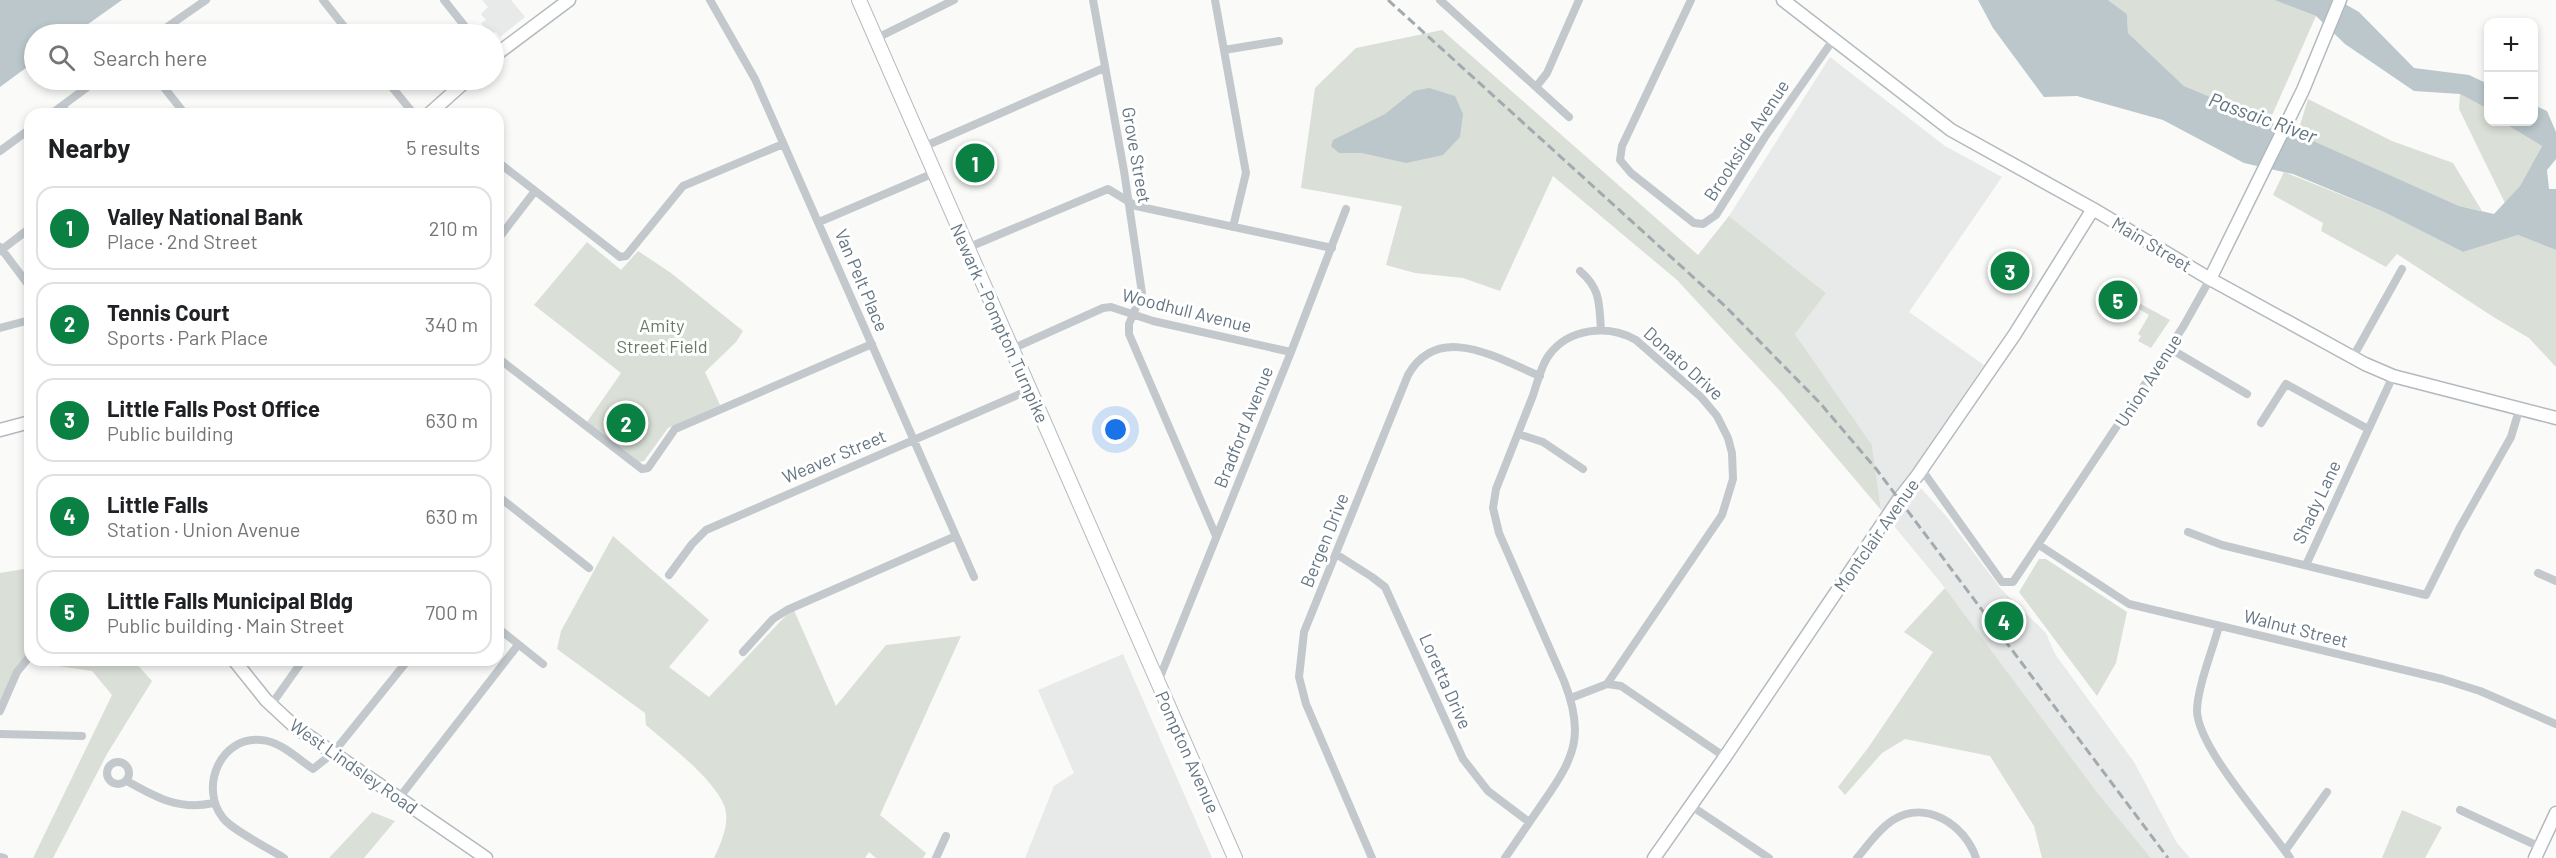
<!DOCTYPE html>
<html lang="en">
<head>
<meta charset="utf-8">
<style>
  :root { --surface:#fff; --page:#f6f6f6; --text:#202124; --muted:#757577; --line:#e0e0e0; --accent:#0b8043 }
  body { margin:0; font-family:Barlow,sans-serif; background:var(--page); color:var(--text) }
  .controls { position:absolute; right:18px; top:18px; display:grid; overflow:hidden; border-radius:12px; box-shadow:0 3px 9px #0003 }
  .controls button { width:54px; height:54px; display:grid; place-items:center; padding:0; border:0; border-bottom:2px solid var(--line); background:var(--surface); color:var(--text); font:30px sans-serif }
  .you { position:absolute; left:1116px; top:430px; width:21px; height:21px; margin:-15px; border:4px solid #fff; border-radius:50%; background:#1a73e8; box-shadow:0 0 0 9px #1a73e833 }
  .badge { display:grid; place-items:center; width:39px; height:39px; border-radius:50%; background:var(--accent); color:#fff; font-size:20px; font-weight:700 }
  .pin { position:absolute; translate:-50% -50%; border:3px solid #fff; box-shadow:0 2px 6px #0006 }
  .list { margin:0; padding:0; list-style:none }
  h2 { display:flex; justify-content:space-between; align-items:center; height:78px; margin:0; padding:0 24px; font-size:26px }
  h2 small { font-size:20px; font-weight:400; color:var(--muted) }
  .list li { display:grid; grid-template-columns:39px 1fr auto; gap:18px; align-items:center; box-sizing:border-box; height:84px; margin:0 12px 12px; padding:0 12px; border:2px solid var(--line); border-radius:18px }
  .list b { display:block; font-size:22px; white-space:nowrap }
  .list p { margin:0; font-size:20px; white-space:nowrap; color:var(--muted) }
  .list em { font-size:20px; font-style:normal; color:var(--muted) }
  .icon { flex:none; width:33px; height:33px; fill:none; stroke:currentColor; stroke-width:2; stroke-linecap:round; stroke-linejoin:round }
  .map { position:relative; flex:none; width:2556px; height:858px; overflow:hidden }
  .search { position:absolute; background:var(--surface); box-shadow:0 3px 9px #0003; left:24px; top:24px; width:480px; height:66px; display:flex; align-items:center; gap:15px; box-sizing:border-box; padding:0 21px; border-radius:33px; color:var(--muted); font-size:22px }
  .panel { position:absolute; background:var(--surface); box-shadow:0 3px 9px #0003; left:24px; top:108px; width:480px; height:558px; border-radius:18px }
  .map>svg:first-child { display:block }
  .built { fill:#e8e9e9 }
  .green { fill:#dadfd7 }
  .water { fill:#bbc7cb }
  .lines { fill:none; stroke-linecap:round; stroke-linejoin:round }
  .secondary-casing { stroke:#b3babf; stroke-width:15 }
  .primary-casing { stroke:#b5babe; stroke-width:16 }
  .street { stroke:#c3c8cc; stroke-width:8 }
  .secondary { stroke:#fff; stroke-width:12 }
  .primary { stroke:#fff; stroke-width:14 }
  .rail { stroke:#a2aab0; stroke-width:3; stroke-dasharray:9 4.5; stroke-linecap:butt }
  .labels { text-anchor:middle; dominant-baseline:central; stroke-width:6; stroke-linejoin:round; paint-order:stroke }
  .street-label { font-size:18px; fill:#657683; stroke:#fff }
  .park-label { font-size:18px; fill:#687a64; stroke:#fff }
  .water-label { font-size:20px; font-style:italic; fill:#60757c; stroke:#fff }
</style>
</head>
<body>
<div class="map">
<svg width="2556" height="858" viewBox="0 0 2556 858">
  <rect width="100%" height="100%" fill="#fafaf8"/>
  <path class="built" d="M482 0H511L525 17 500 37 496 32 490 34 481 23 486 20 481 14 488 7Z
    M1830 57 1945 146 2002 177 1909 312 1984 365 1905 481 1920 487 1946 516 2001 589 2046 633 2055 654 2134 762 2177 843 2190 858H2151L2096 791 1945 588 1881 510 1872 445 1795 334 1826 293 1729 216Z
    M1123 654 1212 858H1025L1054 786 1074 773 1038 690Z"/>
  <path class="green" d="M2108 0H2274L2316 16 2269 122 2184 86 2128 33 2127 14Z
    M1442 30 1698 255 1729 216 1826 293 1795 334 1872 445 1881 510 1781 392 1677 280 1553 176 1500 291 1463 278 1415 273 1386 265 1402 206 1301 188 1315 88 1356 48Z
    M2460 94 2488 109V122H2502L2542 146 2520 186 2505 203 2459 109Z
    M2308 99 2392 141 2453 163 2482 211 2459 206 2297 135Z
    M2284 172 2384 212 2463 252 2518 235 2556 250V367L2529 338 2495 318 2397 254 2386 267 2321 231 2323 223 2273 195Z
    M587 242 621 270 638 251 671 273 743 331 736 342 705 372 720 405 668 428 644 461 639 462 587 422 621 373 534 305Z
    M2137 302 2170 320 2151 348 2138 341 2141 336 2138 334 2149 315 2134 306Z
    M613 536 709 620 669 667 709 697 793 608 836 706 886 645 961 636 880 815 926 853 923 858H876L869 852 865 858H714C721 843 731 822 724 805 712 777 669 745 646 725L645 713 557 649 561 631Z
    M2039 559H2046L2127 612 2116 663 2097 696 2019 592Z
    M30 568V660H133L152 681 107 754 53 858H33L112 695 92 671 24 661 0 706V573Z
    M1945 588 2096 791 2151 858H2042L2034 826 1990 756 1905 739 1882 753 1845 795 1838 787 1868 748 1933 652 1904 632Z
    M2402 810 2442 827 2425 858H2382Z
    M372 812 395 821 364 858H329Z"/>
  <path class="water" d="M0 0H122L74 34H34V62L0 87Z
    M1978 0H2108L2127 14 2128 33 2184 86 2275 124 2459 206 2494 214 2520 186 2542 146 2502 122H2534V105L2547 111 2556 132V159L2547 170 2549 189H2556V250L2518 235 2463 252 2384 212 2293 174 2244 163 2163 120 2077 96 2044 97 1993 28Z
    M2274 0H2338L2359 12 2414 68 2469 75 2488 84V109L2460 94 2414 91 2345 44 2316 16Z
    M1429 88 1455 96 1463 114 1460 137 1443 155 1406 163 1362 153H1339L1331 146 1333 140 1385 114 1414 91Z"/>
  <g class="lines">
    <defs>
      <path id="secondary" d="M1783 0 1951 130 2093 209 2210 279 2365 364 2393 376 2556 418
        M494 56 569 0
        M429 114 467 80
        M2210 279 2303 90 2340 0
        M0 430 30 422
        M234 660 266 700 294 726 486 858
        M1654 858 1725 757 1899 499 1917 476 2015 334 2093 209
        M2535 858 2556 813"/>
      <path id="primary" d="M859 0 1235 858"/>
    </defs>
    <use href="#secondary" class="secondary-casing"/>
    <use href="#primary" class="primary-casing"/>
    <path class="street" d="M323 0 350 34
      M444 0 471 34
      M710 0 755 79 974 577
      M1093 0 1124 171 1142 293 1129 324V334L1216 536
      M1215 0 1246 173 1233 227
      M1440 0 1569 117
      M1691 0 1622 146 1620 160 1631 173 1694 223 1703 224 1716 215 1765 137 1833 40
      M157 34 206 0
      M875 39 954 0
      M1224 50 1279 41
      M158 80 185 114
      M386 80 414 114
      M1536 87 1547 73 1579 0
      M62 106 68 114
      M51 114 97 80
      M923 147 1104 68
      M0 151 30 129
      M498 162 620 257 626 256 683 186 783 144
      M819 222 934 173
      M498 239 535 191
      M0 247 30 287
      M967 248 1108 189 1136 206 1332 248
      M0 251 30 228
      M1580 271C1601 289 1599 304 1601 330
      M0 328 30 320
      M2169 348 2247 394
      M1012 349 1103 308 1111 307 1153 321 1291 352
      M2353 357 2402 269
      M498 358 642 469 648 468 675 429 872 344
      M2261 423 2286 384 2368 429
      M1518 434 1543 442 1583 469
      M1922 470 2002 582H2013L2183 327 2210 279
      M498 496 589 568
      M2188 532 2222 545 2426 595 2459 529 2511 437 2520 407
      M2039 545 2129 604 2442 679 2480 691 2556 724
      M1336 554 1372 577 1385 587 1463 759 1488 791 1529 822
      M2306 565 2393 376
      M2538 573 2556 581
      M669 575 692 544 706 530 1029 390
      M2219 626C2213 649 2197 688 2197 711 2198 748 2267 824 2290 858
      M498 628 543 664
      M743 652 773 619 787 610 956 536
      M1158 682 1291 352 1346 209
      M1607 684 1621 686 1725 757
      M271 705 303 660
      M0 711 17 672 30 656
      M0 734 82 736
      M107 773a11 11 0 1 1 22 0a11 11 0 1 1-22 0Z
      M127 781C155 797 180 811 213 803
      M399 798 518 645
      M1690 805 1769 858
      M2460 810 2540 847
      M2285 851 2327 792
      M0 857 4 858
      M284 858C270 849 232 830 223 818 199 788 220 736 261 740 280 741 298 759 313 769L333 753 408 660
      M936 858 946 836
      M1372 858 1306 704 1299 677 1304 632 1408 375C1439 321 1498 359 1540 376
      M1505 858C1518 839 1531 820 1544 801 1575 757 1585 734 1564 681L1499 533 1493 508 1496 489C1508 458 1520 428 1532 398 1537 385 1540 367 1549 355 1569 328 1608 324 1636 340L1701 397 1717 416 1728 438 1732 453 1733 479 1722 515 1607 684 1571 698
      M1857 858C1868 845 1879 829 1893 820 1926 799 1965 825 1976 858"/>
    <use href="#secondary" class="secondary"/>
    <use href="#primary" class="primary"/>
    <path class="rail" d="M1388 0 1725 306 1820 403 1877 470 2168 858"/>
  </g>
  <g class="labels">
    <g class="street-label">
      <text transform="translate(1746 140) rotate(-57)">Brookside Avenue</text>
      <text transform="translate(1137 155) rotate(80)">Grove Street</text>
      <text transform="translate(2152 244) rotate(31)">Main Street</text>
      <text transform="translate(862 280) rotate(67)">Van Pelt Place</text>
      <text transform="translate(1187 310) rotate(14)">Woodhull Avenue</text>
      <text transform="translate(1000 323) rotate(66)">Newark - Pompton Turnpike</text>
      <text transform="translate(1684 363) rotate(42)">Donato Drive</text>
      <text transform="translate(2148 380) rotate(-57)">Union Avenue</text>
      <text transform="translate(1243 427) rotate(-68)">Bradford Avenue</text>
      <text transform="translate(834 456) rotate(-23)">Weaver Street</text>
      <text transform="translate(2316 502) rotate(-65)">Shady Lane</text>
      <text transform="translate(1876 535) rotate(-55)">Montclair Avenue</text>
      <text transform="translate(1324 540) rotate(-68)">Bergen Drive</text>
      <text transform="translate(2296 628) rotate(14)">Walnut Street</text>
      <text transform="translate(1446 681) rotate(66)">Loretta Drive</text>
      <text transform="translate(1188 752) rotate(66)">Pompton Avenue</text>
      <text transform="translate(354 766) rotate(35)">West Lindsley Road</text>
    </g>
    <g class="park-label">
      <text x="662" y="325">Amity<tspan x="662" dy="21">Street Field</tspan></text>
    </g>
    <g class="water-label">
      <text transform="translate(2263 117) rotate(20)">Passaic River</text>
    </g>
  </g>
</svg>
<div class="controls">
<button>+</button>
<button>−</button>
</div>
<div class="you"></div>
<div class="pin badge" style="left:975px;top:163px">1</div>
<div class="pin badge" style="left:626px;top:423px">2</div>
<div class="pin badge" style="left:2010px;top:271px">3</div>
<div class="pin badge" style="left:2004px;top:621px">4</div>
<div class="pin badge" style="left:2118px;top:300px">5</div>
<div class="search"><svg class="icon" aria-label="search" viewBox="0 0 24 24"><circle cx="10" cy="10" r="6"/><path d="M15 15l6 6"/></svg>Search here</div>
<section class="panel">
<h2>Nearby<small>5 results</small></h2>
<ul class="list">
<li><span class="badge">1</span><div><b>Valley National Bank</b><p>Place · 2nd Street</p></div><em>210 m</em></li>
<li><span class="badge">2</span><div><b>Tennis Court</b><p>Sports · Park Place</p></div><em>340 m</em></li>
<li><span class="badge">3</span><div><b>Little Falls Post Office</b><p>Public building</p></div><em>630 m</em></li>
<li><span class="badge">4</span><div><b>Little Falls</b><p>Station · Union Avenue</p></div><em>630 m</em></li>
<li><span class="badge">5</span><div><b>Little Falls Municipal Bldg</b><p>Public building · Main Street</p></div><em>700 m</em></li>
</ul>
</section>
</div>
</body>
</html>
